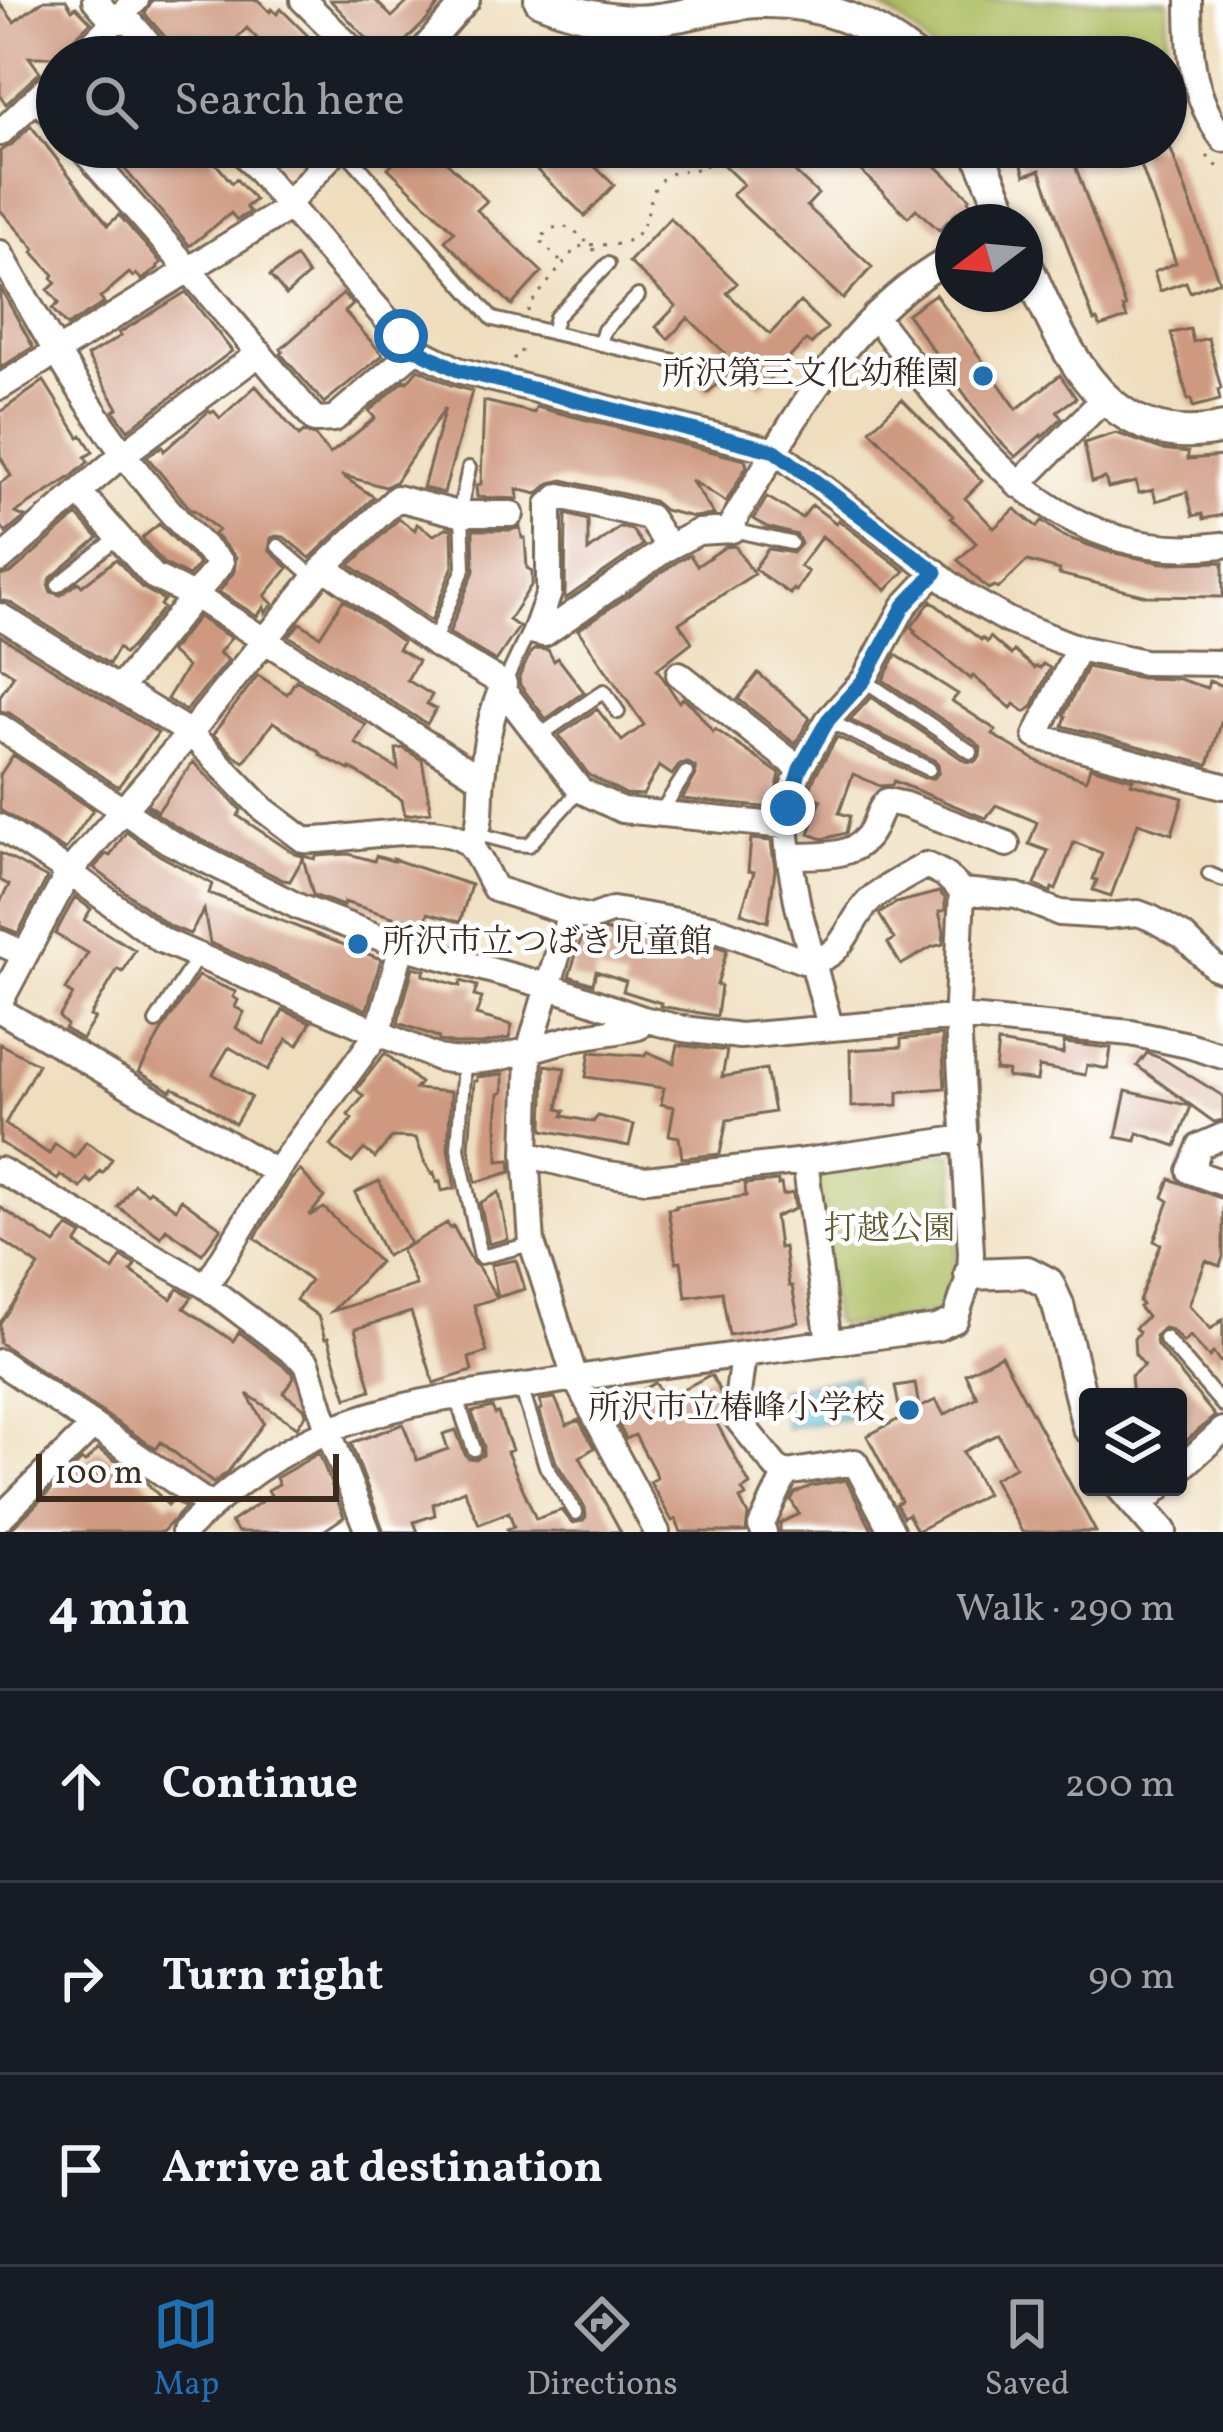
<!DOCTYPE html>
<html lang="en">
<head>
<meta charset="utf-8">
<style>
  :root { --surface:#171b24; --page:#242831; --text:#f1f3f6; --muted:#9ea1a6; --line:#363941; --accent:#1f6fb2 }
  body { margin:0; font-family:Vollkorn,"Noto Serif JP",serif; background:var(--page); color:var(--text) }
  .controls { position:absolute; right:36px; bottom:36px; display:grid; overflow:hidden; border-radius:12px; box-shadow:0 3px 9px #0004 }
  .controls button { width:108px; height:108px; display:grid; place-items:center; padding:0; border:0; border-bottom:3px solid var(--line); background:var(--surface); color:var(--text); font:60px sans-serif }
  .compass { position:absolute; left:935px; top:204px; width:108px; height:108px; border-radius:50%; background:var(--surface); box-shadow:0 3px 9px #0004; rotate:254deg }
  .scale { position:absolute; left:36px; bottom:30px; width:303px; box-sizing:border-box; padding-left:12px; border:6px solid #3b2a1e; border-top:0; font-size:33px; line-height:42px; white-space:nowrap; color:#3b2a1e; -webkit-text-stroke:9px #fff; paint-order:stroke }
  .stop { position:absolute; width:36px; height:36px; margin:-27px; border:9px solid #1f6fb2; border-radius:50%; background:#fff }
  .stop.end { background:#1f6fb2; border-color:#fff; box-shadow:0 3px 12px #0008 }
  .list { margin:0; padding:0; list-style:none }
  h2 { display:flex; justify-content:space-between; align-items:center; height:156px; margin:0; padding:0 48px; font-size:51px }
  h2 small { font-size:39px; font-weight:400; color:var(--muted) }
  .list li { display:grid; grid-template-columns:78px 1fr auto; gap:36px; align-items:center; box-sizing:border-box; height:192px; padding:0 48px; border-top:3px solid var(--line) }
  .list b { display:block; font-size:45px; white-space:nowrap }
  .list em { font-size:39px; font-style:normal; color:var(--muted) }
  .icon { flex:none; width:66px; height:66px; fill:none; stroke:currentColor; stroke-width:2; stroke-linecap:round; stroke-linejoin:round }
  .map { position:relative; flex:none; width:1223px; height:1532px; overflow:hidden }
  .search { position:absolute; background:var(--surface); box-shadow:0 3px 9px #0004; left:36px; right:36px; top:36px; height:132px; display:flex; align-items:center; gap:30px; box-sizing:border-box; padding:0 42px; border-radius:66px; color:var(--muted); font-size:45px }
  .sheet { height:732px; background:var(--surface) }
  nav { display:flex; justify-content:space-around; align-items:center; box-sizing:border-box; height:168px; border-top:3px solid var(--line); background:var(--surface); font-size:33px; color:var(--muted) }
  nav a { display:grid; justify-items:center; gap:6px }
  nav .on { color:var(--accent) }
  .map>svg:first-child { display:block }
  .green { fill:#abbb5e; stroke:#73723e; stroke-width:3 }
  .water { fill:#5bc1d8; stroke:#4b767b; stroke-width:3 }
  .building { fill:#ce9980 }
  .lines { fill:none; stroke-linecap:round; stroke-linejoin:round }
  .service-casing { stroke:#7a6956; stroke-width:18 }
  .minor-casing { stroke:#7a6956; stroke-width:30 }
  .tertiary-casing { stroke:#7a6956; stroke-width:36 }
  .path { stroke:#7a6956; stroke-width:3; stroke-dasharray:3 9; stroke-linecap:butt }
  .service { stroke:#fff; stroke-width:12 }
  .minor { stroke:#fff; stroke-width:24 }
  .tertiary { stroke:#fff; stroke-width:30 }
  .route { stroke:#1f6fb2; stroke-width:15 }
  .poi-dot { fill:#1f6fb2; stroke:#fff; stroke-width:4.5 }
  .labels { text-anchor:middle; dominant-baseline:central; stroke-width:9; stroke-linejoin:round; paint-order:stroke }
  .poi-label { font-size:33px; fill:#3b2a1e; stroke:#fff; text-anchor:end }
  .park-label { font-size:33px; fill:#625d34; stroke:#fff }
</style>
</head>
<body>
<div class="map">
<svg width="1223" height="1532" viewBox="0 0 1223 1532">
  <rect width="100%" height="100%" fill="#fff"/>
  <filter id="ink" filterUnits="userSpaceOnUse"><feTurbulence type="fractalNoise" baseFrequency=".00833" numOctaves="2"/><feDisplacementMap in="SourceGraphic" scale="24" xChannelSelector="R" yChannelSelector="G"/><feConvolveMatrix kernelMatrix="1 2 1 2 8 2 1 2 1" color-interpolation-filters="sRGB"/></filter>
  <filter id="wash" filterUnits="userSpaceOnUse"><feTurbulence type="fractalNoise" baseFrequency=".004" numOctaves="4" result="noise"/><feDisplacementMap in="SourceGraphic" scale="48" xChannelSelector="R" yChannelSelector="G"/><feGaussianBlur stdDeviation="2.7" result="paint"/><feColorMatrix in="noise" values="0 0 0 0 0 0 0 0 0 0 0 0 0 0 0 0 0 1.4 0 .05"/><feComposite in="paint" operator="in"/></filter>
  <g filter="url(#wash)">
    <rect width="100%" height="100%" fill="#efdebd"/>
    <path class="green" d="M868 0H1168L1167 59 1166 57H938C918 32 896 14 868 0Z
      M947 1152 953 1155C954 1187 968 1296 935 1312 920 1319 861 1323 840 1326L833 1320 815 1173Z"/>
    <path class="water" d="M855 1377 861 1416 786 1428 780 1389Z"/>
    <g id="blocks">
      <path class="building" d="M44 0H66L72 10 76 7 91 22 67 45 63 57H29L40 72 6 104 0 96V3L14 22Z
        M152 0H258L270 12 272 9 277 14 281 9 329 57H275L247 28 217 57H208L194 43 176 57 173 46 145 14Z
        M330 0H375L392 17 410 0H442L427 20 401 45 404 48 398 57H378L372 44Z
        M31 126 108 225 119 215 161 263 157 266 158 268 142 280 136 274 133 277 129 273 100 298 104 303 67 326 52 309 59 303 48 290 56 283 52 278 54 275 33 252 35 249 0 210V151L11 145Z
        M106 147H202L232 183 236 179 255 200 246 207 250 212 237 220 231 213 190 246Z
        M409 147H431L487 201 477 210 542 272 512 305 445 241 454 231 388 168Z
        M513 147H574L614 185 585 216Z
        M735 147H768L818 194 807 206 872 267 843 299 732 195 743 184 720 162Z
        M871 147H916L970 198 968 200 987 222H967L957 212 939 230 916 209 908 217 854 164Z
        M1047 147 1050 154 1066 149 1069 158 1072 157 1126 307 1123 308 1127 318 1100 327 1097 320 1094 321 1040 170 1025 175 1019 156Z
        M1137 147H1170L1219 281 1190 292 1186 282 1160 291 1154 272 1176 263 1138 157 1140 156Z
        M670 218 737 283 727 293 770 334 800 302 827 328 811 344 806 340 762 387 737 364 708 393 696 381 724 352 688 318 668 339 656 327 676 306 629 262Z
        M296 257 308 275 286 295 270 276Z
        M0 287 33 347 0 368Z
        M186 292 232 351 128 430 114 411 118 408 87 356 121 336 119 333Z
        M343 294 353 305 345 312 383 355 324 403 281 354 283 352 281 349Z
        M935 294 1017 409 1060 375 1076 398 1057 411 1062 418 1042 437 1041 435 1016 457 994 435 907 314Z
        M1190 329 1193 342 1208 338 1221 388 1218 390 1220 400 1193 407 1191 399 1188 400 1171 333Z
        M418 369 451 385 472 391 444 493 423 488 445 408 395 482 385 487 341 475 374 497 310 558 284 537 276 536 271 538 269 550 288 568 265 596 273 604 265 613 264 607 257 616 219 592 234 572 236 557 214 534 218 530 194 510 192 511 147 457 162 446 164 451 209 411 211 413 214 411 220 418 256 386 299 436 304 432 315 436 330 454 375 418 369 411 405 380 407 382Z
        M44 381 79 437 82 435 93 452 85 457 88 462 71 477 15 513 25 517 6 533 0 524V483L11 476 0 456V412Z
        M902 399 982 481 965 498 994 528 1015 509 1037 527 1042 521 1063 536 1105 551 1162 563 1223 562V597L1147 596 1059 574 1060 570 1027 561 998 589 995 586 988 589 958 560 976 543 951 518 953 516 870 430Z
        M484 401 534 413 536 407 745 460 747 466 726 502 691 480 714 515 693 517 664 510 653 501 563 480 550 483 537 494 517 489 518 499 477 497 476 485 481 484Z
        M1116 433 1161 449 1188 452V459L1223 456V515L1203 519 1202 514 1193 516 1187 492 1156 501 1153 490 1139 493 1136 482 1108 488 1105 478 1092 482 1084 443Z
        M767 497 802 518 812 505 836 523 838 520 905 571 886 590 822 536 800 566 808 572 796 591 793 589 790 594 754 569 768 549 793 553 801 544 797 535 767 527 754 519Z
        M566 514 588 520V551L620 527 632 530 643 545 565 599Z
        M77 515 98 538 51 578 48 585 51 592 61 595 78 582 82 586 116 559 141 587 164 600 160 605 163 608 133 645 124 654 118 648 109 664 9 602 0 600V576L11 573Z
        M399 519 415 530 417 524 434 535 446 528 452 529 453 566 431 621 350 565Z
        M159 524 199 564 189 576 163 563 142 538Z
        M520 527 522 538H525L527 568 532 571V584L509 620 519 627 496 661 449 633 474 571 473 530H511Z
        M735 546 754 574 679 623 692 642 657 669 679 702 683 698 693 706 713 732 715 729 780 774 772 808 682 799 696 775 695 767 688 763 680 764 672 775 659 766 643 795 626 794 589 775 559 735 597 709 622 741 644 725 578 630 678 561 690 555 697 566 725 547Z
        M343 600 403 642 398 649 418 661 407 680 432 695 427 704 436 709 427 724 289 636 300 623 320 636Z
        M931 601 981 640 982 638 987 642 990 637 1011 655 1014 651 1034 668 1036 666 1040 668 1043 664 1050 668 1032 707 1025 712 1014 704 1011 708 973 676 971 679 914 633 916 631 911 627Z
        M198 617 231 638 219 653 228 660 186 711 167 699 187 667 170 652Z
        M0 636 158 733 118 787 9 713 0 711V696L14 675 0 666Z
        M535 649 548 650 554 661 558 658 584 692 546 719 520 685 519 677 531 652Z
        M896 655 958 694 952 701 996 730 993 734 998 738 1044 765 1086 780 1090 767 1133 779 1131 783 1183 798 1172 834 1138 823 1111 896 1093 890 1097 880 1093 879 1102 853 1074 842 1056 890 1052 888 1051 892 1035 885 1048 851 1029 844 1037 822 996 805 986 818 980 816 894 781 892 785 880 786 853 774 839 813 850 816 846 833 823 839 809 834 821 800 808 795 815 776 837 737 924 778H934L939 772 938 764 934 760 850 720 871 697 965 761 974 762 980 757 981 748 977 743 883 680Z
        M1087 667 1141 678 1179 679 1207 688 1209 681 1223 686V717L1208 765 1063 726 1066 716 1064 715Z
        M758 673 810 718 795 744 738 699Z
        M258 675 287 694 296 680 366 725 355 743 398 769 396 749 403 748 422 760 431 812 405 815 402 800 350 768 349 770 320 755 321 753 273 722 244 762 234 755 213 734Z
        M13 755 93 810 65 850 0 810V775Z
        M193 762 241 810 238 816 295 854 315 859 316 856 349 854 374 861 376 856 393 861V859L471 885 460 922 428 913 423 931 392 922 393 917 344 902 343 906 313 895 303 858 290 881 283 880 176 827 147 807 149 805 158 811Z
        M126 832 159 855 212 884 209 893 381 959 367 1010 210 943 204 910 190 934 169 926 94 868 106 854 110 856Z
        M751 839 771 841 775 869 768 922 741 913 754 872 748 871Z
        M0 853 47 878 18 933 0 926V902L9 885 0 880Z
        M939 892 945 898V910L939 912 944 931 943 944 932 947 901 965 888 943 894 939 879 914 896 903Z
        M75 897 91 909 84 920 135 950 123 972 118 969 90 1016 95 1018 82 1039 65 1029 67 1025 59 1017 73 995 66 990 88 953 55 934Z
        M605 930 627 937 629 930 708 943 727 950 717 985 721 986 717 1016 660 1006 661 1003 623 991 626 981 596 971 593 984 569 976 583 933 595 934Z
        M413 967 425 970 423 975 460 986 461 981 477 986 474 996 482 998 476 1015 512 1025 509 1038 482 1044H455L439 1041 438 1037 398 1023Z
        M198 976 236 992 233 997 238 1000 235 1007 244 1012 236 1028 264 1045 283 1010 311 1022 298 1045 287 1039 268 1070 229 1047 213 1074 251 1097 235 1124 202 1102 173 1088 171 1091 139 1072 162 1030Z
        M942 1035 945 1088 898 1092V1105L851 1107 850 1050 901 1047V1039Z
        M998 1043 1063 1054 1064 1043 1111 1048 1108 1069 1087 1065 1085 1075 1039 1067 1037 1081 1007 1077 1008 1071 995 1070Z
        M0 1044 38 1064 5 1124 49 1154 55 1144 75 1158 86 1142 112 1159 103 1173 100 1171 92 1183 87 1179 81 1188 60 1175 58 1180 0 1142Z
        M678 1045 727 1051 722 1077 766 1069 774 1112 727 1120 720 1154 682 1158 679 1137 669 1135 674 1107 661 1104 664 1088 586 1077 590 1052 645 1056 647 1052 674 1063Z
        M385 1053 420 1083 415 1089 451 1092 448 1149 455 1188 442 1191 440 1181 437 1182 434 1173 432 1174 425 1163 416 1138 392 1137 375 1158 364 1149 352 1163 331 1146 352 1119 348 1115 364 1096 356 1090Z
        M1147 1053 1163 1059 1223 1096V1120L1214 1122 1207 1117 1137 1066Z
        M545 1065 565 1068 558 1109 565 1111 563 1116 593 1122 598 1116 634 1125 629 1146 543 1130Z
        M503 1074V1092L499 1094 497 1122 498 1161 510 1160 511 1172 476 1182 469 1148 474 1081H477V1077Z
        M1126 1091 1191 1106 1176 1146 1138 1133 1136 1141 1116 1137Z
        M300 1170 324 1197 309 1216 324 1208 379 1262 332 1311 416 1285 401 1250 447 1223 450 1228 453 1226 473 1263 478 1267 497 1298 474 1305 487 1352 469 1358 472 1371 434 1383 411 1312 355 1329 371 1390 347 1398 328 1338 325 1339 318 1316 296 1300 310 1281 255 1238 290 1181Z
        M1170 1179 1223 1199V1257L1220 1266 1206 1261 1189 1305 1211 1329 1223 1319V1365L1213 1353 1209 1357 1190 1336 1183 1342 1172 1330 1164 1328 1155 1336 1157 1345 1215 1416 1178 1448V1397H1133L1131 1376 1144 1365 1135 1354 1134 1339 1139 1332 1135 1328 1147 1317 1139 1307 1142 1305 1139 1301 1161 1244 1154 1241 1169 1201 1163 1197Z
        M379 1181 410 1244 386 1256 355 1193Z
        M778 1181V1185L781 1184 783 1195 793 1193 795 1209 775 1217 779 1248 784 1247 789 1286H792L799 1322 729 1335 722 1292 686 1297 681 1261 676 1262 668 1209 676 1208V1206L746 1196 745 1184Z
        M134 1184 147 1193 149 1190 176 1209 181 1199 221 1228 202 1254 166 1229 161 1237 118 1207Z
        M499 1192 508 1239 489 1244 480 1203Z
        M0 1207 55 1244 68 1227 82 1235 76 1244 113 1270 121 1257 135 1265 131 1271 171 1299 178 1289 192 1297 184 1308 233 1341 239 1332 293 1373 294 1378 283 1393 304 1408 306 1414 297 1427 247 1394 264 1423 228 1472 213 1483 161 1442 156 1449 0 1343V1323L39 1266 0 1239Z
        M516 1260 525 1289 498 1297 491 1265Z
        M1001 1355 1096 1532H1022L993 1479 1015 1467 998 1434 963 1452 986 1494 917 1531 908 1514 903 1517 896 1504 901 1501 867 1436 901 1418 895 1386 915 1383 919 1408 936 1400 944 1415 977 1397 965 1374Z
        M708 1376H712L721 1394V1398L707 1405 750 1485 742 1490 746 1496 740 1499 748 1515 746 1532H681L676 1519 672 1521 650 1482 657 1478 656 1474 635 1435 626 1439 603 1395 612 1390 619 1402 624 1401 655 1383 667 1398Z
        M555 1398 567 1425 579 1420 594 1448 580 1457 621 1532H508L507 1529 514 1527 509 1512 479 1524 464 1490 433 1504 435 1515 414 1522 418 1532H384L351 1443 403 1424 417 1460 448 1449 443 1434 456 1430 465 1454 468 1458 476 1459 483 1455 484 1447 472 1412 492 1407 495 1414 498 1413 512 1450 507 1452 536 1519 562 1510 572 1523 583 1521 586 1517 585 1508 556 1462 539 1410 542 1409 540 1400Z
        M98 1449 145 1481 168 1505 173 1500 185 1508 162 1532H8L82 1460 85 1462Z
        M319 1453 344 1517 322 1532H238L231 1522 271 1495 268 1490 279 1484 276 1478Z
        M846 1480 873 1532H780V1523L799 1514 791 1500 795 1493 811 1486Z"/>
    </g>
  </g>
  <g filter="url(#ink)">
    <use href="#blocks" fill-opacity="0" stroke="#7a6956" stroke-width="3"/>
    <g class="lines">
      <defs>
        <path id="service" d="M342 147 493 319 683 363
          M552 333 556 317 608 264
          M600 344 604 330 638 296
          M459 514 469 468
          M732 530 791 543
          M278 546 315 578
          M58 585 118 537
          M433 643 464 568 462 514
          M864 680 971 752
          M504 684 528 633 535 632
          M829 721 929 769
          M539 736 604 691 618 712
          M661 812 686 773
          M478 834 516 844 529 845 580 790
          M1209 874 1223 880
          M156 1022 198 956
          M464 1063 458 1149 481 1257 531 1244
          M1165 1338 1223 1405
          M521 1387 546 1466 576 1513
          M456 1397 474 1449"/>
        <path id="minor" d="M95 0 108 15 131 23 160 57
          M303 0 360 57
          M1189 0C1189 52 1191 95 1223 139
          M79 57 136 0
          M417 57 467 0
          M36 98 57 120
          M0 133 57 78
          M81 147 190 271 315 420 334 419 416 349
          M238 147 401 336 416 349 458 370 775 451 967 597 1009 621 1078 648 1144 662 1223 663
          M0 253C61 362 127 479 221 563L119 689
          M874 316C968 434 1049 567 1223 545
          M0 387 280 213 339 147
          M1018 485 1104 399
          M80 493 153 576 203 601 482 779
          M669 547 544 634 535 632 549 593V505L560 496 649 517 669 547 698 532 732 530 734 520C794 420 847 315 953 257
          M0 560 122 455 260 353
          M324 567 433 643 504 684C490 713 485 746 482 779 479 801 484 826 470 845
          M0 616 190 733 263 809 304 840C341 843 446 815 471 847 481 859 487 876 495 889L570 913 591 918 613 910 712 927 803 961C845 962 846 924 869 901 882 888 910 875 926 865L944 874 962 891 1017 896 1060 913 1106 916 1138 913 1151 918 1183 936 1215 967 1223 970
          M1078 648 1036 736 1223 786
          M679 674 800 769
          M502 689 580 790 622 810 786 826
          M0 727 168 841 299 907 402 946 548 986 643 1019 684 1029 740 1036 959 1017 1131 1033 1188 1045 1223 1056
          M0 827 69 872 161 940 438 1058C479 1068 521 1052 561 1041 586 1034 613 1033 638 1027L643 1019
          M789 856C820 855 857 860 873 828 878 817 879 809 887 801L905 805 1007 844
          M570 913 529 1051 526 1154 532 1243 575 1378 657 1532
          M0 943 25 954
          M0 1002 69 872 190 733 324 567 397 498 459 514H511
          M0 1010 276 1172
          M830 1026 798 906 789 856 786 826 790 795 800 769 828 720 864 680 904 606 936 572
          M1223 1136 1200 1146 1190 1171 1223 1183
          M526 1154 601 1173 646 1179 805 1161
          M0 1170 206 1286 307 1363 328 1430 368 1532
          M206 1286 276 1172 378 1033 402 946
          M829 1343 805 1161 966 1138
          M743 1356 735 1416 776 1467 786 1473 855 1462 892 1532
          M0 1362 211 1506
          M1178 1471 1223 1430
          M1139 1506 1160 1487
          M0 1518 93 1426
          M184 1532C225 1491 271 1456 325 1432 392 1402 466 1395 538 1384 670 1363 804 1346 937 1328L955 1320 970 1274 971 1253 957 1005 962 891
          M764 1532 761 1526 786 1473"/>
        <path id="tertiary" d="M540 0C578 15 618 25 658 19 692 15 725 3 759 2 818 0 869 22 914 57
          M976 147 1008 222
          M1025 261C1063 346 1105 455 1223 428
          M970 1274 1027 1272 1048 1283 1058 1305 1088 1427
          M1122 1487 1161 1532"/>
      </defs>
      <use href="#service" class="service-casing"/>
      <use href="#minor" class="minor-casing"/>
      <use href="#tertiary" class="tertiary-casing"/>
      <path class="path" d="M1207 156 1223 172
        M560 261 539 240C564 211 579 235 598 254
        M528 312 529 306 575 249C593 239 613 251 631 239 656 223 642 189 668 175 679 169 693 171 705 167L719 147
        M1223 313 1220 325 1223 339
        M513 358H520L522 345"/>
      <use href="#service" class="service"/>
      <use href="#minor" class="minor"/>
      <use href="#tertiary" class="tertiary"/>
    </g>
  </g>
  <g class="lines" filter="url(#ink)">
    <path class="route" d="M401 336 416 349 458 370 775 451 936 572 904 606 864 680 828 720 800 769 788 808"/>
  </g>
  <g class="poi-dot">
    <circle cx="983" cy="376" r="12"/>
    <circle cx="358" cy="944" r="12"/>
    <circle cx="909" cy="1410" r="12"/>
  </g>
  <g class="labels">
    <g class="poi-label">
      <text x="959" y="376">所沢第三文化幼稚園</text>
      <text x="382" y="944" text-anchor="start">所沢市立つばき児童館</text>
      <text x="885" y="1410">所沢市立椿峰小学校</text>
    </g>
    <g class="park-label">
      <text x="890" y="1231">打越公園</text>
    </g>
  </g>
</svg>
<div class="controls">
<button><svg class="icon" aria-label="layers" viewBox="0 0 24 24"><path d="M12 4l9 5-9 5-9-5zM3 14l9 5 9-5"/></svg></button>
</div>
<svg class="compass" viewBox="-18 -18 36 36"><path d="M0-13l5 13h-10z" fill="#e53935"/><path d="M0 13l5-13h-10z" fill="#9ea1a6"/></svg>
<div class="scale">100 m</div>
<div class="stop" style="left:401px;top:336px"></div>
<div class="stop end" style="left:788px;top:808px"></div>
<div class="search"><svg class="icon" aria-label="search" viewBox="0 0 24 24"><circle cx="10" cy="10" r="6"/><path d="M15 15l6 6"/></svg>Search here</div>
</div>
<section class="sheet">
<h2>4 min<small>Walk · 290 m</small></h2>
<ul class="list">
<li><svg class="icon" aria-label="ahead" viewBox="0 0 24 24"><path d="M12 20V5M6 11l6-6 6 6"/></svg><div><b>Continue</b></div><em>200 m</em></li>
<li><svg class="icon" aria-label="right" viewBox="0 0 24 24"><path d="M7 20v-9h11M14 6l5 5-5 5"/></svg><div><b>Turn right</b></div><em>90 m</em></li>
<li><svg class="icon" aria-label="arrive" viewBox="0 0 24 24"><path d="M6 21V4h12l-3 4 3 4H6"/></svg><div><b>Arrive at destination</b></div></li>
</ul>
</section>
<nav>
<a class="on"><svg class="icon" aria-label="map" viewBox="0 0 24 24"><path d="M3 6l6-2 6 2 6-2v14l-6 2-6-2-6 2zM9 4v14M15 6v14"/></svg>Map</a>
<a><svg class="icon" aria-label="directions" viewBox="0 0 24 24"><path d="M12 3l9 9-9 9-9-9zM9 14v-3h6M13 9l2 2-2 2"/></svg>Directions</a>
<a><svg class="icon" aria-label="saved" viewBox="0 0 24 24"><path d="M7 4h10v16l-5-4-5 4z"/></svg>Saved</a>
</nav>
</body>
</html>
